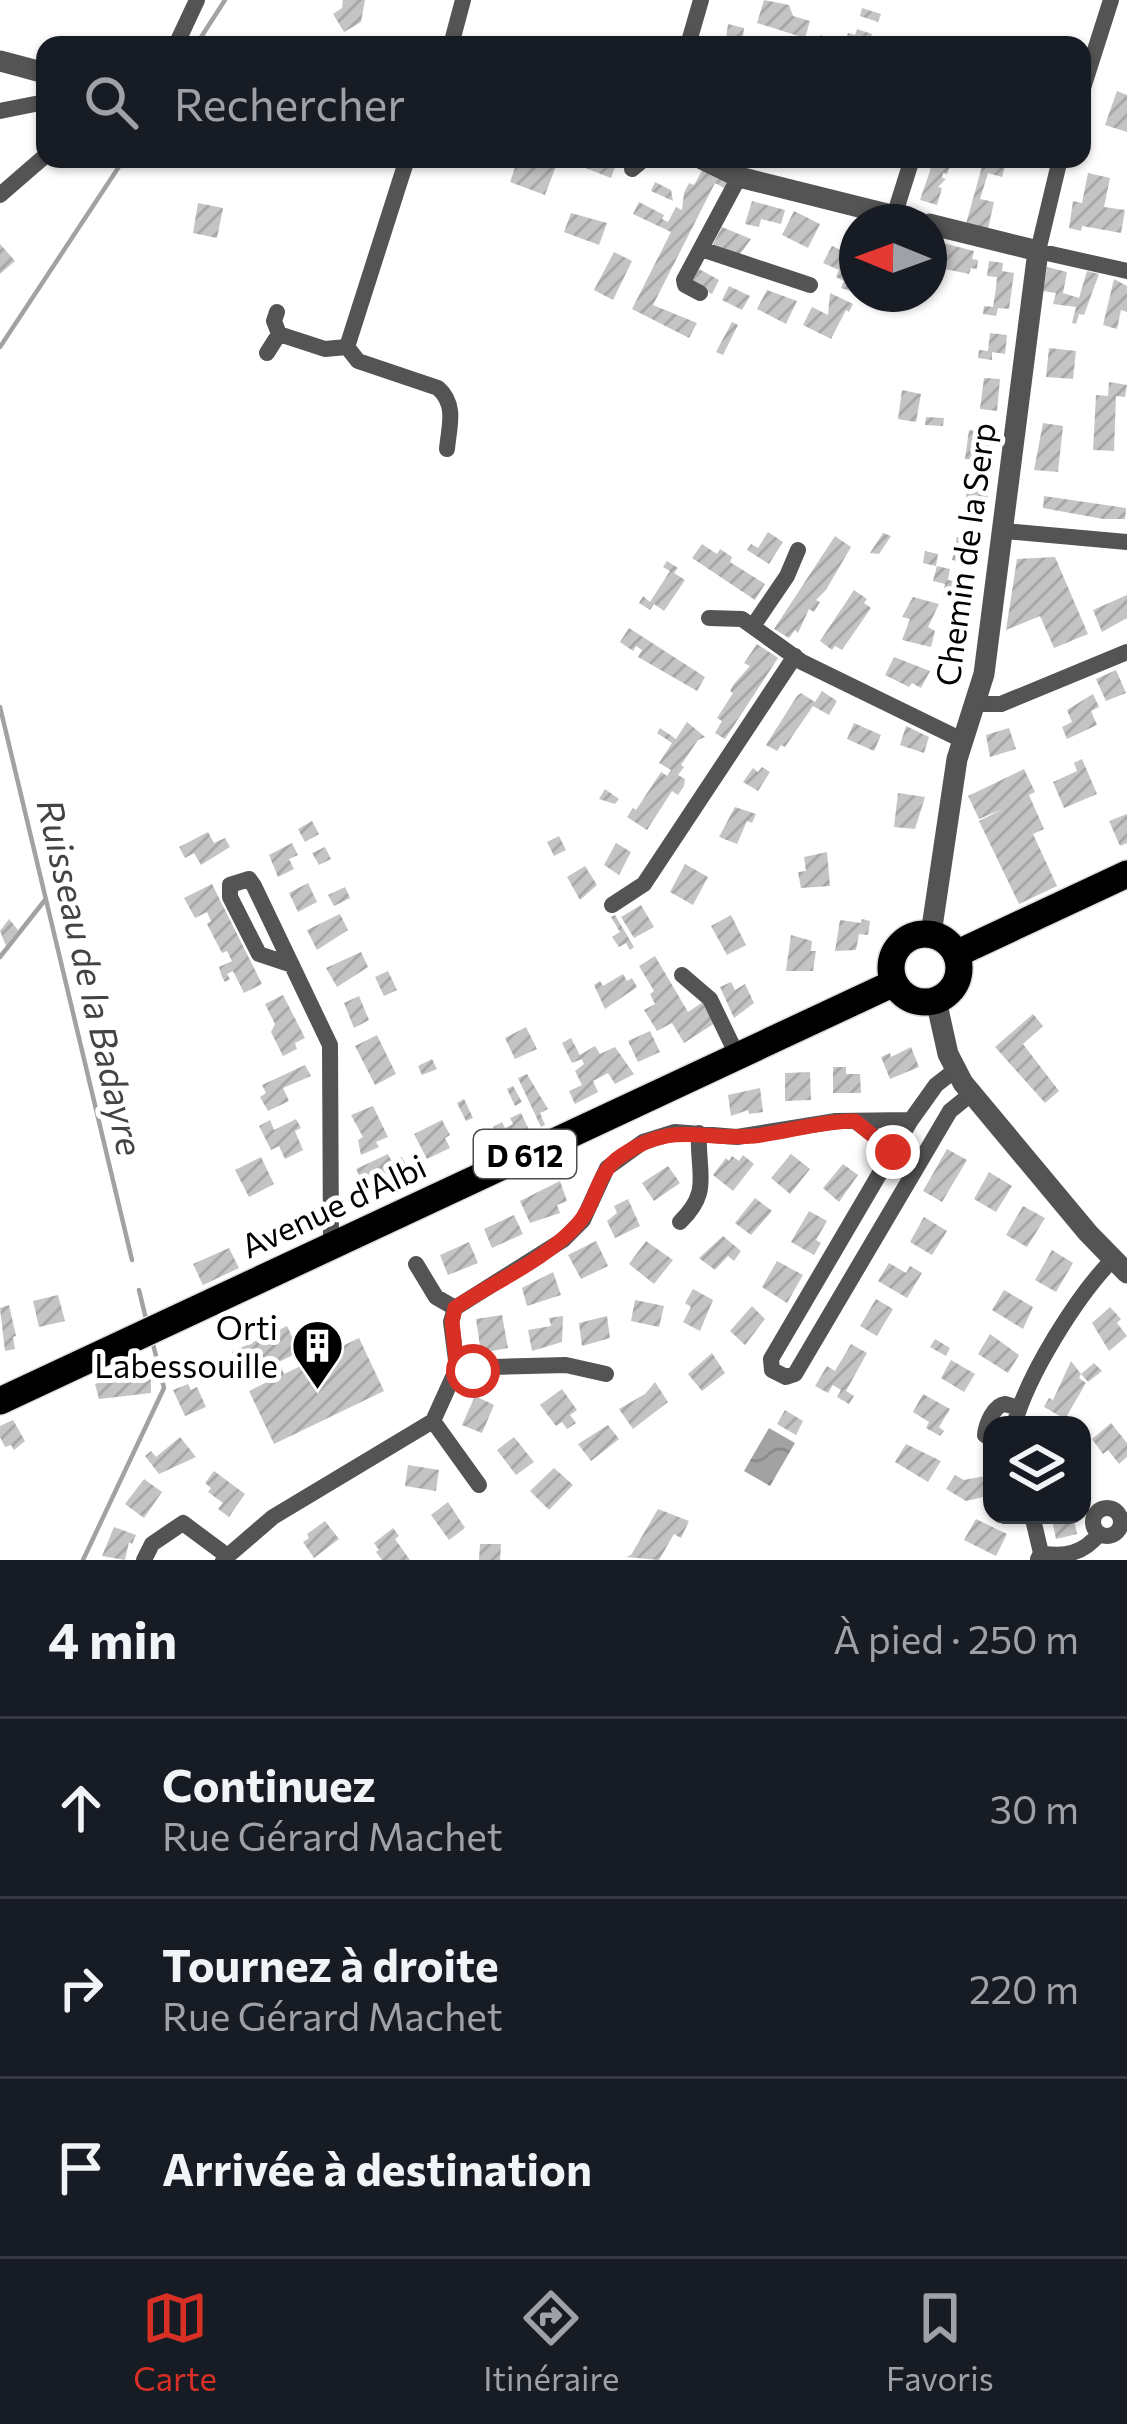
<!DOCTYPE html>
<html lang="fr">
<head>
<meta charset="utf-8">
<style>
  :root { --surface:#171b24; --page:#20242c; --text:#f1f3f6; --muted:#9ea1a6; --line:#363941; --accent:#d93025 }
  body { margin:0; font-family:Commissioner,sans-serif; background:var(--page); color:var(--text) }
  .controls { position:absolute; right:36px; bottom:36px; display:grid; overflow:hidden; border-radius:24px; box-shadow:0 3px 9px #0004 }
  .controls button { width:108px; height:108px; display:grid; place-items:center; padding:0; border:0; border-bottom:3px solid var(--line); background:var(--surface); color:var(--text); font:60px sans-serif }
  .compass { position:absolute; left:839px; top:204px; width:108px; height:108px; border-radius:50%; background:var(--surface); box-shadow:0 3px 9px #0004; rotate:271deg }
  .stop { position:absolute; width:36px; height:36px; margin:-27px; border:9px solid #d93025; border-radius:50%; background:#fff }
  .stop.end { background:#d93025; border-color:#fff; box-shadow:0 3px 12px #0008 }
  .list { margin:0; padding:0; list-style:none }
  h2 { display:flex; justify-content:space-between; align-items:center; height:156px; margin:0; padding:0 48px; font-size:51px }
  h2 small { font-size:39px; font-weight:400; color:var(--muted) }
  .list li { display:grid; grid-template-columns:78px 1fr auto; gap:36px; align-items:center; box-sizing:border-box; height:180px; padding:0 48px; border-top:3px solid var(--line) }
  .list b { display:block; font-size:45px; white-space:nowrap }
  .list p { margin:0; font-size:39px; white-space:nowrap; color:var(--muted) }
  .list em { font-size:39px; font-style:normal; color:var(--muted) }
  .icon { flex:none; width:66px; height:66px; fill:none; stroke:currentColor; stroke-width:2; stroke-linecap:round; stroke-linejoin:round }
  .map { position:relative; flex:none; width:1127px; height:1560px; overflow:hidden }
  .search { position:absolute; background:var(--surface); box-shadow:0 3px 9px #0004; left:36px; right:36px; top:36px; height:132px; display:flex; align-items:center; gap:30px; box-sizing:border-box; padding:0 42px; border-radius:24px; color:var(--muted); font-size:45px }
  .sheet { height:696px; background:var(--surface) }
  nav { display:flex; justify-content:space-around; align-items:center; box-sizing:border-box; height:168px; border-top:3px solid var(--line); background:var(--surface); font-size:33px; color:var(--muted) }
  nav a { display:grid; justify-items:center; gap:6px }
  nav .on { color:var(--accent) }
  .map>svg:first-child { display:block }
  .water { fill:url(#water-waves) }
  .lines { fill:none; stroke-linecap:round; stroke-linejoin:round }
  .stream { stroke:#a2a2a2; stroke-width:4.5 }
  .building { fill:url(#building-hatch) }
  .primary-casing { stroke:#dbdbdb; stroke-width:30 }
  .minor { stroke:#545454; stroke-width:16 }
  .tertiary { stroke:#545454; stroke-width:21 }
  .primary { stroke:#000; stroke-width:27 }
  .route { stroke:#d93025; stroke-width:15 }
  .labels { text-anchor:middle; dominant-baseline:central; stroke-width:10; stroke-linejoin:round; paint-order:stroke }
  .shield { fill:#fff; stroke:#4c4c4c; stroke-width:3 }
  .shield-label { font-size:30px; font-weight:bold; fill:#000 }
  .street-label { font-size:33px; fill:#000; stroke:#fff }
  .poi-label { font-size:33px; fill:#000; stroke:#fff; text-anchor:end }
  .water-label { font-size:36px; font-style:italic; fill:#434343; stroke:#fff }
</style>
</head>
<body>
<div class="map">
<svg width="1127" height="1560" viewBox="0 0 1127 1560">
  <defs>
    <pattern id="water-waves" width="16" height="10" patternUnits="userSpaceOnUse" patternTransform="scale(3)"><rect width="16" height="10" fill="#a2a2a2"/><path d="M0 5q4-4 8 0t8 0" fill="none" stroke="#8a8a8a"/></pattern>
    <pattern id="building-hatch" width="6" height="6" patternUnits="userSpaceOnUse" patternTransform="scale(3)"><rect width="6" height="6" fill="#c4c4c4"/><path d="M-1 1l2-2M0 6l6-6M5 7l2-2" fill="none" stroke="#a7a7a7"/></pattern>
  </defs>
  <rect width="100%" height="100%" fill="#fff"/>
  <path class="water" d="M769 1428 795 1443 770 1486 744 1471Z"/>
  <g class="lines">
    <path class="stream" d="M196 45 225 0
      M0 347 124 159
      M0 707 132 1260
      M0 957 45 900
      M139 1290 147 1323
      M83 1560 164 1388 152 1340"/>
  </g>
  <path class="building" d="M343 0H365L361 22 344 32 333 14 342 8Z
    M764 0 789 5 793 16 810 21 805 38 757 23Z
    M862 8 881 14 878 22 860 16Z
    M728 24 744 28 742 45H725Z
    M857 29 872 34 868 45H817L820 35 845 43 848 33 855 35Z
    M1117 91 1127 95V132L1105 125Z
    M518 159H536L556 166 545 195 510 182Z
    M580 159H618L611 178 578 165Z
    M830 159H892L889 168 872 163 870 168 857 164 855 168Z
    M934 159H953L947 174 943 173 942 178 946 179 938 187 942 188 937 205 920 200Z
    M984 159H1007L1002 177 988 173 980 199 994 202 988 229 966 224Z
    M703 169 730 182 726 189 715 183 653 305 697 323 689 338 632 309 671 232 633 214 639 202 664 215 662 219 668 222 676 207 682 210 684 193 689 183 694 185Z
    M1088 173 1110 178 1104 207 1125 210 1121 233 1082 226 1081 231 1069 228 1073 201 1082 203Z
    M655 182 671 190 673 201 651 191Z
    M752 201 785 210 781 224 761 219 759 227 745 224Z
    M198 203 223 208 217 238 193 233Z
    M794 211 820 224 808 248 782 235Z
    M571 213 607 223 599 245 564 232Z
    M722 227 751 239 738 257 711 248Z
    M929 234 939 237V242L974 251 972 259 978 260 977 269 971 268 969 274 936 267 940 260 929 257Z
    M0 244 15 261 0 274Z
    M832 246 856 257 849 271 857 275 851 291 841 288 844 281 836 277 839 270 823 263Z
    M614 252 632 261 613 300 594 290Z
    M989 261 1003 263 1002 271 1014 273 1009 309 998 308 996 316 983 314 984 306 993 307 996 288 997 277 987 276Z
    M1047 267 1067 272 1063 293 1079 298 1087 271 1099 274 1084 315 1079 314 1076 324 1072 323 1076 307 1053 304 1056 293 1043 291Z
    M699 269 719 280 712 294 691 284Z
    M1114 279 1127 286V312L1121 310 1117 329 1103 325Z
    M729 286 750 296 742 310 722 300Z
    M767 290 797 301 786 324 757 309Z
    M830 293 853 304 849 312 846 310 831 339 803 325 812 307 828 315Z
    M732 322 738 325 723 355 716 352Z
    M990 333 1007 335 1005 354 992 352V360L978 358 979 350 988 351Z
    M1049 348 1076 351 1073 379 1046 377Z
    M984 378 1000 379 997 411 980 409Z
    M1109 382 1127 385 1125 397 1116 396 1114 451 1093 450 1096 395 1108 396Z
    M902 390 921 394 916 422 898 419Z
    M926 417 944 418 943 426 925 425Z
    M1043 423 1063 426 1058 472 1034 470Z
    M969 430 990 432 992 462 965 459Z
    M968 479H984V488H988L987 507 965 505Z
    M1044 496 1126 508 1125 519H1103L1043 508Z
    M768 532 783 542 769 564 747 550 751 544 758 548Z
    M883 533 891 536 879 554 870 553Z
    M835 536 851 547 826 590 816 600 820 602 814 612 809 609 798 633 795 630 789 638 774 629Z
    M957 537 982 543 980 550 976 549 972 564 952 560Z
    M702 544 717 554 720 549 732 557 730 562 765 584 755 600 692 558Z
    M925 551 938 554 936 566 923 563Z
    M1055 557 1088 634 1054 648 1040 616 1006 630 1017 559Z
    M667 561 678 568 674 573 685 580 664 611 654 604 650 610 639 603 643 596 650 602 670 571 663 567Z
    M937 566 950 569 948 580 973 585 968 603 943 597 945 584 933 581Z
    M854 590 867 599 864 603 871 608 842 650 835 646 832 650 820 641Z
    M1127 595V618L1102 632 1093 610Z
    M913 597 939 604 928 627 935 631 931 647 902 640 910 619 902 617Z
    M629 628 705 677 697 691 638 657 642 650 636 646 633 651 620 642Z
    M757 644 778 658 725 739 715 733 722 721 717 718 733 693 730 691 734 684 750 666 744 663Z
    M894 657 930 671 921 688 912 683 909 687 885 675Z
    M1116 670 1126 693 1106 701 1096 679Z
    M822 691 837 701 829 715 813 706 785 747 781 745 777 751 766 745 797 696 801 693 815 702Z
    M1093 694 1099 707 1091 711 1097 725 1067 739 1062 727 1072 722 1067 710Z
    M687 722 705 737 698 740 681 765 684 767 678 775 685 779 684 786 678 795 672 791 647 830 627 817 633 808 636 810 661 772 667 776 671 770 659 763 672 743 657 733 660 728 676 739Z
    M854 723 881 735 874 751 847 739Z
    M906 726 929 737 924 753 900 745Z
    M1009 728 1016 749 990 757 986 735Z
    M1082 759 1097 794 1064 808 1053 782 1077 771 1074 763Z
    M762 767 770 772 758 791 743 782 753 768 758 772Z
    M1024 769 1035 792 1029 795 1044 829 1033 834 1057 886 1019 904 979 821 1003 809 979 819 968 796Z
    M605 789 619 799 615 804 599 799Z
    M898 793 925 797 915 829 894 827Z
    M735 807 756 814 752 823 747 821 737 844 719 837Z
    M1127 814V843L1120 846 1109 821Z
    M312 821 319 834 305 842 298 829Z
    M208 832 214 843 225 838 230 847 201 865 194 853 185 858 179 847Z
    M559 836 566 850 554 856 547 842Z
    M292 843 298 855 289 859 294 869 278 877 269 855Z
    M616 843 631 852 619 875 604 865Z
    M325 847 331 859 319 865 312 853Z
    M827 852 830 886 801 888 798 872 806 871 804 857Z
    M685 864 708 877 693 905 670 892Z
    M585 866 597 885 580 900 567 877Z
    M308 883 317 902 298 912 289 893Z
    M212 884 262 984 244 993 233 971 227 974 230 979 225 982 222 977 219 967 232 961 227 951 222 953 207 924 211 921 207 912 195 918 184 898Z
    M345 887 350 898 334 906 328 895Z
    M641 905 654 927 634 938 621 917Z
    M340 914 348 930 317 950 307 930Z
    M615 915 634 947 630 950 626 943 619 947 612 937 620 932 611 917Z
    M731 915 746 945 727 955 711 926Z
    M9 919 18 930 6 946 0 931Z
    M862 919 870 921 868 935 859 934 856 950 835 951 840 920 861 923Z
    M791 935 812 941 811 951H816L813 971H786Z
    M361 952 368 967 337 987 326 968Z
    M655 956 688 1012 703 1002 715 1023 684 1043 672 1023 657 1031 644 1010 655 1004 650 994 654 991 639 966Z
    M388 971 397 990 384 996 375 977Z
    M623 974 627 981 632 978 637 987 605 1009 594 985 600 981 603 986Z
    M731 982 735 990 745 984 754 1003 734 1018 720 987Z
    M283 995 305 1038 295 1043 297 1049 283 1056 271 1032 275 1024 265 1004Z
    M359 996 369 1020 354 1028 344 1003Z
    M1033 1014 1043 1026 1023 1044 1059 1091 1045 1103 995 1047Z
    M526 1027 537 1049 515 1059 505 1038Z
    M650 1031 660 1052 638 1062 628 1041Z
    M377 1035 396 1074 375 1085 355 1046Z
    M571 1038 582 1059 572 1063 562 1043Z
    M595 1046 600 1054 615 1047 634 1074 615 1084 608 1073 593 1081 598 1092 575 1104 569 1091 582 1085 575 1071 584 1064 580 1055Z
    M911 1047 919 1067 890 1079 881 1057 890 1053 891 1057Z
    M432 1059 437 1069 422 1075 418 1066Z
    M305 1065 311 1076 283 1088 289 1101 268 1111 260 1097 266 1093 262 1085Z
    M833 1067H846V1074H860L861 1093H833Z
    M810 1072 811 1100 785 1101V1073Z
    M527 1074 548 1109 540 1113 545 1125 541 1127 518 1078Z
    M513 1086 522 1102 515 1106 507 1089Z
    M760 1088 763 1112 749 1114 748 1110 731 1116 728 1095Z
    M464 1099 473 1118 466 1121 457 1103Z
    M373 1106 388 1137 376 1142 379 1147 361 1155 358 1140 363 1137 351 1115Z
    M521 1113 530 1132 502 1145 493 1127 502 1122 505 1128 513 1124 510 1118Z
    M296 1119 301 1128 295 1131 303 1150 285 1159 279 1146 271 1150 259 1126 270 1120 274 1130Z
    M442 1120 450 1135 445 1138 450 1148 427 1159 414 1134Z
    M947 1149 967 1160 942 1202 923 1191Z
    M388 1154 392 1162 402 1157 410 1172 359 1196 352 1181 360 1177 356 1169Z
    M791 1154 810 1169 790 1194 771 1178Z
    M743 1155 754 1164 733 1191 713 1175 726 1158 729 1161 732 1156 739 1161Z
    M261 1157 274 1184 249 1197 235 1170Z
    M843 1164 858 1175 839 1202 823 1188Z
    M668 1166 680 1183 654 1201 642 1183Z
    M989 1172 1012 1186 996 1212 974 1199Z
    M560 1181 567 1201 557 1205 560 1213 530 1223 520 1201Z
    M755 1198 772 1211 751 1235 735 1223Z
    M628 1199 640 1226 615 1238 607 1221 617 1213 614 1206Z
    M1023 1206 1045 1218 1027 1247 1006 1235Z
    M809 1211 827 1221 816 1240 821 1243 814 1255 791 1242Z
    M514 1215 523 1234 492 1248 484 1229Z
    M924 1217 947 1231 932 1255 910 1242Z
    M723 1236 741 1251 734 1261 728 1256 715 1270 699 1258Z
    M596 1241 608 1266 581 1279 568 1255Z
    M646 1241 673 1260 654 1284 629 1264Z
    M469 1242 478 1263 448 1275 440 1255Z
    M229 1248 239 1268 203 1285 193 1264Z
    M1052 1250 1073 1263 1056 1292 1035 1280Z
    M777 1261 803 1275 787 1303 762 1287Z
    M889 1263 906 1273 910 1266 922 1273 907 1298 878 1281Z
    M553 1272 561 1295 527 1306 522 1288Z
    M693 1289 713 1300 700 1331 683 1322 691 1307 685 1303Z
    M1004 1290 1033 1307 1023 1329 992 1310Z
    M58 1295 65 1321 39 1327 33 1301Z
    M876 1299 893 1309 877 1336 860 1326Z
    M635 1300 664 1306 659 1327 631 1321Z
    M9 1305 16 1336 13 1337 15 1349 5 1351 0 1308Z
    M752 1306 765 1319 745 1345 730 1331Z
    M1110 1307 1121 1319 1117 1323 1127 1336 1109 1351 1092 1323Z
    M502 1315 508 1348 481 1353 476 1319Z
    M563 1316 562 1342 532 1351 528 1330 551 1326 549 1318Z
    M607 1316 610 1338 582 1346 579 1323Z
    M287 1326 299 1352 279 1362 284 1374 359 1338 384 1391 274 1444 249 1391 273 1379 268 1367 244 1379 232 1352Z
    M990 1334 1019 1355 1008 1373 978 1354Z
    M935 1339 950 1348 946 1356 930 1347Z
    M851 1344 867 1353 846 1391 854 1396 849 1404 837 1397 841 1390 833 1385 828 1393 815 1386 827 1366 835 1371Z
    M712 1353 725 1373 702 1391 688 1374Z
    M951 1360 975 1374 964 1392 941 1378Z
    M1071 1361 1081 1374 1094 1363 1102 1371 1088 1382 1081 1374 1079 1378 1086 1383 1065 1419 1044 1407 1049 1398 1053 1400Z
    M151 1368V1393L99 1399 95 1384Z
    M655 1382 668 1402 633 1429 619 1409 645 1394Z
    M188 1384 191 1390 197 1387 206 1407 185 1416 173 1390Z
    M562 1389 577 1410 570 1415 576 1423 567 1429 562 1422 556 1426 540 1405Z
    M923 1394 950 1409 939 1427 944 1431 940 1436 926 1428 929 1422 913 1412Z
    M475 1396 494 1405 482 1433 462 1425Z
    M785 1410 803 1421 796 1435 777 1424Z
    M13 1420 25 1441 14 1450 11 1445 5 1447 0 1437V1426Z
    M1111 1423 1127 1443V1457L1119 1464 1108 1450 1103 1454 1092 1439Z
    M608 1425 619 1439 591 1461 578 1444Z
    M180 1437 196 1457 159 1474 145 1456 151 1451 156 1457Z
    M514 1437 534 1462 516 1475 497 1450Z
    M906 1444 941 1461 928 1482 895 1462Z
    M408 1465 439 1470 436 1491 405 1486Z
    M554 1468 573 1485 549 1510 530 1491Z
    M214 1471 245 1494 229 1517 218 1509 223 1503 208 1492 211 1488 205 1483Z
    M955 1475 964 1480 990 1475 992 1495 966 1501 946 1489Z
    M144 1479 162 1492 144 1518 125 1504Z
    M448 1502 465 1528 449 1540 431 1515Z
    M658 1509 689 1521 681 1538 674 1534 659 1560 626 1557 631 1555Z
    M1051 1515H1073L1077 1534 1056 1539Z
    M976 1519 1007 1534 996 1556 964 1540Z
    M325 1521 339 1539 314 1558 303 1542 309 1538 307 1534Z
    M114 1527 136 1535 132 1544 129 1542 125 1560 102 1556Z
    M393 1528 399 1536 395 1539 410 1560H382L376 1552 379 1550 374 1543Z
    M480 1544H501L500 1560H479Z"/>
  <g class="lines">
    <defs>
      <path id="primary" d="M891 968a34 34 0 1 1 68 0a34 34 0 1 1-68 0Z
        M956 954 1127 874
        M0 1401 894 983"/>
    </defs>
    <use href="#primary" class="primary-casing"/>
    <path class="minor" d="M176 45 197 0
      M451 45 463 0
      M688 45 701 0
      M1082 91 1111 0
      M0 111 45 102
      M407 159 347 347 358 361 438 388C457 405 449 426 447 449
      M1060 159 1038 251 1127 271
      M632 169 644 159
      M0 195 45 156
      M894 216 912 159
      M701 249 810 285
      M700 293 685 285 684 280 739 177
      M279 334 325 349 347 347
      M267 353 279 334 274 321 277 312
      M1005 531 1127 542
      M709 618 742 619 802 662 964 741
      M753 626 787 576 798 550
      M976 704H1001L1127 652
      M612 905 644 884 795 656
      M292 965 259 954 230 897V885L249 879 254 886 330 1045 331 1245
      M682 975 710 999 737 1055
      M954 1071 936 1085 911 1120 771 1359 772 1370 786 1377 795 1374 950 1111 971 1094
      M855 1121 901 1156
      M680 1222C712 1191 697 1174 699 1133
      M416 1264 436 1297 455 1308
      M457 1368 566 1365 606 1374
      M433 1421 479 1485
      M1014 1425C1028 1374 1077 1296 1113 1259
      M992 1440 985 1435C986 1424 994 1405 1005 1404L1019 1408
      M1093 1522a14 14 0 1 1 28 0a14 14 0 1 1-28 0Z
      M1032 1515 1041 1553 1038 1559
      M1041 1553C1065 1558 1084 1553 1099 1534
      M144 1560 152 1544 183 1523 226 1555
      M223 1560 273 1517 433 1421 457 1368 451 1322 455 1308 563 1240 583 1220 607 1168 643 1142 675 1132 737 1137 836 1121 911 1120"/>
    <path class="tertiary" d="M0 61 45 73
      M702 159 739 177 919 222
      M929 224 1038 251 984 674 957 759 931 934
      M936 1000 948 1054 963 1083 1088 1233 1127 1273"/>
    <use href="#primary" class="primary"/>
  </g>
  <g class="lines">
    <path class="route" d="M473 1371 457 1368 452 1322 455 1308C495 1281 544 1261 577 1225 597 1204 595 1173 621 1156 673 1120 699 1141 754 1136 788 1132 820 1121 855 1121L893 1152"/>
  </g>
  <defs>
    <symbol id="building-pin" viewBox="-11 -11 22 30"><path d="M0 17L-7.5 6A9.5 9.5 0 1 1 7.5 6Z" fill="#000" stroke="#fff"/><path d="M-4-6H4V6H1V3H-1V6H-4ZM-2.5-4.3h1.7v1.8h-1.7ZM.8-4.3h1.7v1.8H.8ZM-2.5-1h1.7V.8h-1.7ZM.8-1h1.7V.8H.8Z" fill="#fff"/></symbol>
  </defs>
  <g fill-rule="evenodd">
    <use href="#building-pin" x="288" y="1316" width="59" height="81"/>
  </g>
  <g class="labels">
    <rect class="shield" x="474" y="1130" width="102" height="48" rx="9"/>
    <g class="shield-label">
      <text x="525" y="1154">D 612</text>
    </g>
    <g class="street-label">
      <text transform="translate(964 554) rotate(-82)">Chemin de la Serp</text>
      <text transform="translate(333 1205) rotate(-25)">Avenue d'Albi</text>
    </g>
    <g class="poi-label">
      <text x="278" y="1326">Orti<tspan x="278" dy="38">Labessouille</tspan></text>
    </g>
    <g class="water-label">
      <text transform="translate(92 977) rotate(77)">Ruisseau de la Badayre</text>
    </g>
  </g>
</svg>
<div class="controls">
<button><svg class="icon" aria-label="layers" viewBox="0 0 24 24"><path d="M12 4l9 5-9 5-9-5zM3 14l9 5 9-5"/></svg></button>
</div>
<svg class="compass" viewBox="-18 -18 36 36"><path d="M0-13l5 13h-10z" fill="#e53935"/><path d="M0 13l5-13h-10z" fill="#9ea1a6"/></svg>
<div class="stop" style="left:473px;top:1371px"></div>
<div class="stop end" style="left:893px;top:1152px"></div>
<div class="search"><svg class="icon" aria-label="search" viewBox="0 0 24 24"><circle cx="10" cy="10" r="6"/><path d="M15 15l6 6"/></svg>Rechercher</div>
</div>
<section class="sheet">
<h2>4 min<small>À pied · 250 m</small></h2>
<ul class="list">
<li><svg class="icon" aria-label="ahead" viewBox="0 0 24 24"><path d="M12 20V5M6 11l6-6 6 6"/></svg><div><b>Continuez</b><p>Rue Gérard Machet</p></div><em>30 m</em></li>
<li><svg class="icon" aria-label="right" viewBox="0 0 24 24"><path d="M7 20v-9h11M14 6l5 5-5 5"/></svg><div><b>Tournez à droite</b><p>Rue Gérard Machet</p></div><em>220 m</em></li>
<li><svg class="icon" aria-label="arrive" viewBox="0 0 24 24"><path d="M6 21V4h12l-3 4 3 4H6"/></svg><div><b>Arrivée à destination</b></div></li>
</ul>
</section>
<nav>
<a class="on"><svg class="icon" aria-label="map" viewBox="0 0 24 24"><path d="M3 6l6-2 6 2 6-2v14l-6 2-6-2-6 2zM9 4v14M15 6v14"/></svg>Carte</a>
<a><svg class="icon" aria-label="directions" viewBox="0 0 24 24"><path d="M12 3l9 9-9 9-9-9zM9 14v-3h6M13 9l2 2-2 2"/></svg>Itinéraire</a>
<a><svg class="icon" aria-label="saved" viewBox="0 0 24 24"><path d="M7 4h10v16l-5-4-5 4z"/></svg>Favoris</a>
</nav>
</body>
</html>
